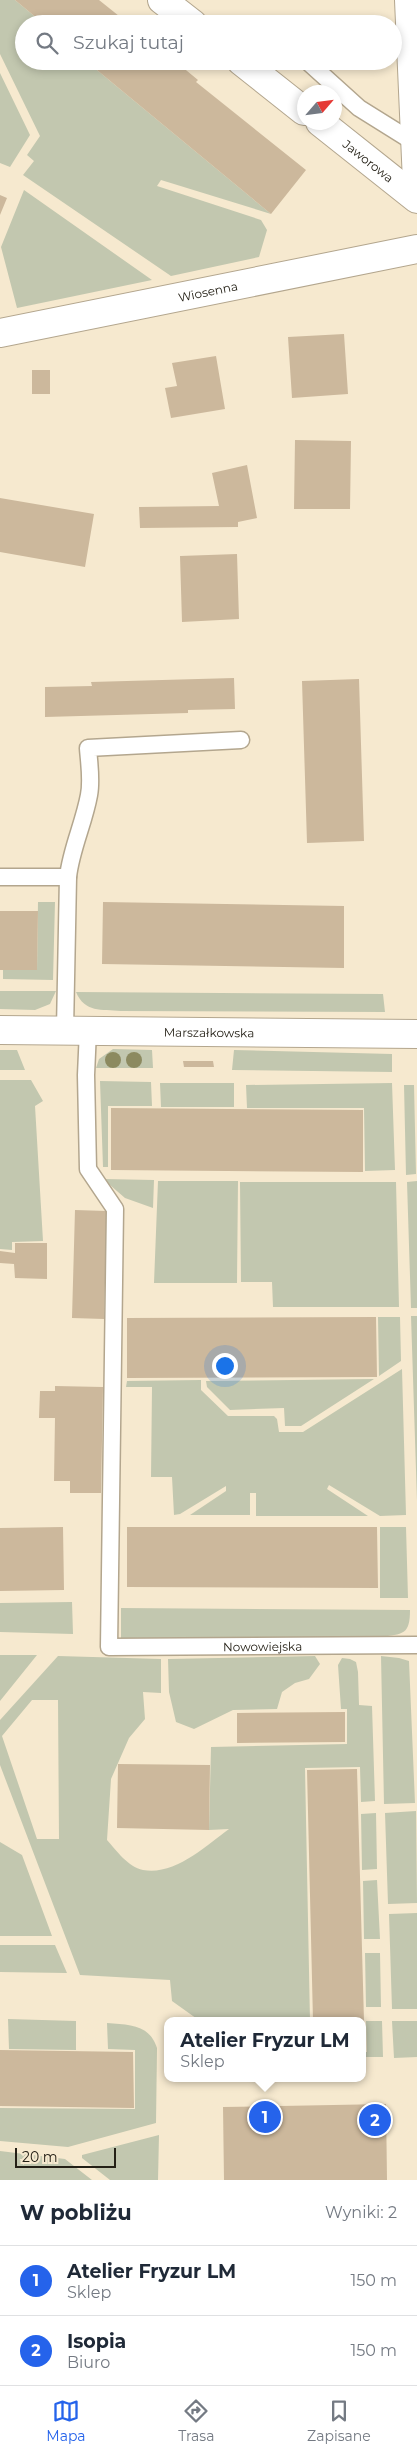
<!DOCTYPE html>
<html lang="pl">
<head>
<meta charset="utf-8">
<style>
  :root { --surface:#fff; --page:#f2f2f3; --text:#1f2937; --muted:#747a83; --line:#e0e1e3; --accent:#2563eb }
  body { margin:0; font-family:Montserrat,sans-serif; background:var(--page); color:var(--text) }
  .compass { position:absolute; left:297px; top:85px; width:45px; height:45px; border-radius:50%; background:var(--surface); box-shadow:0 2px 8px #0003; rotate:62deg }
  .scale { position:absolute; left:15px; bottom:12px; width:101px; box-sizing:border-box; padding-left:5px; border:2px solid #242016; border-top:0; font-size:14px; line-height:18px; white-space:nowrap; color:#242016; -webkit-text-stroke:4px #f6e9cf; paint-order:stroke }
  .you { position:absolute; left:224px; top:1365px; width:18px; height:18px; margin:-12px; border:4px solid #fff; border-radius:50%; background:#1a73e8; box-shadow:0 0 0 8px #1a73e833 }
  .badge { display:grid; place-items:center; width:32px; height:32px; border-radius:50%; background:var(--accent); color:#fff; font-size:16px; font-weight:700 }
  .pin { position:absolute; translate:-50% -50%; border:2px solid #fff; box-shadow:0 1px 5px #0006 }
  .popup { position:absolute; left:164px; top:2017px; width:202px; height:65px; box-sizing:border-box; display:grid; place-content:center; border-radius:10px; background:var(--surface); filter:drop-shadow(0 1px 4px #0005); font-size:16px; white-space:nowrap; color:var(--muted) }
  .popup b { font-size:19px; color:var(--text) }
  .popup::after { content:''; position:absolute; left:50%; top:100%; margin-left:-10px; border:10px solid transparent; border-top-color:var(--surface) }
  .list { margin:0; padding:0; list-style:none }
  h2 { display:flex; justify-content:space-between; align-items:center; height:65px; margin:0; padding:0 20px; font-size:21px }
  h2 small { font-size:16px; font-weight:400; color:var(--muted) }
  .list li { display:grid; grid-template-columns:32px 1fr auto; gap:15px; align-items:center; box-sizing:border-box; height:70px; padding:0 20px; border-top:1px solid var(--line) }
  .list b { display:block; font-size:19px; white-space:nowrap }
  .list p { margin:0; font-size:16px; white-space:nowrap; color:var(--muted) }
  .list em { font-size:16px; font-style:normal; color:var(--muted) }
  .icon { flex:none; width:28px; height:28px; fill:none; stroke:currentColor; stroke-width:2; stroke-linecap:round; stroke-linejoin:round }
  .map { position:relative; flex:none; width:417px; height:2180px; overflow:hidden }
  .search { position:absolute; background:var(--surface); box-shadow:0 2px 8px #0003; left:15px; right:15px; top:15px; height:55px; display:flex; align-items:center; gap:12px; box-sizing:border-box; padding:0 18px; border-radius:28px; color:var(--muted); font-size:19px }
  .sheet { height:205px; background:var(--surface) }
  nav { display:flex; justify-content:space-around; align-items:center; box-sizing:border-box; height:70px; border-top:1px solid var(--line); background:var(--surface); font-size:14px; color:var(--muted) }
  nav a { display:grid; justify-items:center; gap:2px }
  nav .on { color:var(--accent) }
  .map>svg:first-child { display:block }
  .green { fill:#c2c7af; fill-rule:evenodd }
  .building { fill:#ccb89c }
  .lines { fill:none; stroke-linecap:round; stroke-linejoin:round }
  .service-casing { stroke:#b3a68e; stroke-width:19 }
  .minor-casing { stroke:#b3a68e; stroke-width:30 }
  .service { stroke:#fff; stroke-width:16 }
  .minor { stroke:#fff; stroke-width:28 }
  .tree { fill:#8c8a60 }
  .labels { text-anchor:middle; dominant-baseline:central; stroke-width:5; stroke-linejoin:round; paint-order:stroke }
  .street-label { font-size:12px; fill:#242016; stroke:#f6e9cf }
</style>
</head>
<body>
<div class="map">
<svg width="417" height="2180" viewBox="0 0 417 2180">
  <rect width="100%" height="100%" fill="#f6e9cf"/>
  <path class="green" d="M0 0H15L44 24H24V61H86L271 214 161 180 157 186 261 220 267 230 259 257 171 276 23 175 34 161 27 155 40 136 0 54Z
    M0 73 30 135 10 167 0 163Z
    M24 190 152 280 17 308 1 247Z
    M38 902H55L53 980 3 979V970H37Z
    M0 991H56L50 1004 35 1010 0 1009Z
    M76 992 383 994 385 1012 121 1011C101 1009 85 1013 76 992Z
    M113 1049 152 1050 153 1068H96L99 1059Z
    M0 1050H17L25 1070H0Z
    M234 1050 392 1054V1072L232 1070Z
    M0 1080H31L43 1101 35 1106 43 1241 12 1242V1250L0 1249Z
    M100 1081 151 1082 152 1106H108V1167H103Z
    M160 1083H234V1107H161Z
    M392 1083 395 1170 365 1171 364 1108H247L246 1085Z
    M404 1085H414L416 1174 406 1175Z
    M103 1179 154 1180 153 1208 125 1198Z
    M158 1181H238L237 1283H154Z
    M417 1181V1308H411L407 1182Z
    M240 1182H396L399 1307H273L272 1282H241Z
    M411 1316H417V1501Z
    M378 1317H400L401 1361 379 1376Z
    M402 1369 406 1515 380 1516 329 1485 327 1489 368 1516H256V1493H250V1515H190L226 1491V1486L180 1514 174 1515 172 1477H151L152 1387H126L127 1381 201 1380V1390L228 1416H274L277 1419 279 1432H303Z
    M374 1379 301 1426H285L284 1408 230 1410 207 1387 206 1381Z
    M380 1527H406L408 1598H380Z
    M72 1602 73 1634 0 1632V1603Z
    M121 1608 410 1610C410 1635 403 1634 380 1637L121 1638Z
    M0 1655H37L0 1701Z
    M58 1656 161 1659V1693L143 1692 145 1719 129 1738 111 1779 107 1840C116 1850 128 1867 143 1870 174 1876 206 1846 229 1829L209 1830 211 1747 347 1744V1709H341L338 1665 342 1658 350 1659 356 1662 358 1672 359 1705 372 1706 375 1801 361 1802 360 1767 305 1768 310 2021H200L172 2001 170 1980 80 1975 0 1765V1720ZM32 1700H58L59 1839H37L2 1736Z
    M315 1656 320 1664 309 1679 295 1683 282 1692 277 1709 233 1710 194 1729 176 1722 169 1692 168 1659Z
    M381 1656 399 1658 409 1661 415 1803 384 1804Z
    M416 1811 417 1903 388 1904 385 1813Z
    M376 1813 377 1869 362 1870 361 1814Z
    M0 1842 22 1855 52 1936H0Z
    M377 1880 380 1939H364L363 1881Z
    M417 1913V2009H392L389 1914Z
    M0 1945H55L67 1973 0 1972Z
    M365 1953H380L381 2007H366Z
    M8 2019 76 2021V2050L9 2049Z
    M366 2021H382L383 2057H363V2052H367Z
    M392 2021H417V2057L394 2058Z
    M107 2023C130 2025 149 2024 157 2048L156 2123 68 2147 0 2141V2108L135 2109V2050L108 2049Z
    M159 2135 158 2180H110L82 2158V2155Z
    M0 2151 65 2159 92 2180H0Z"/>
  <path class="building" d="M15 0H99L129 24H44Z
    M86 61H175L198 80 196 82 306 170 271 214Z
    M0 195 7 198 0 215Z
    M344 334 348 394 292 398 288 337Z
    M216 356 225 409 171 418 165 388 177 386 172 363Z
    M32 370H50V394H32Z
    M295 440 351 441 350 509H294Z
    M247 465 257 518 238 522V527L140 528 139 507 219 506 212 473Z
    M0 498 94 514 85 567 0 552Z
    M237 554 239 619 182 622 180 556Z
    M234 678 235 709 188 710V713L45 717V687L92 686 91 682Z
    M359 679 364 841 307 843 302 681Z
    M103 902 344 906V968L102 964Z
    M0 911H38L37 970H0Z
    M183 1061H213L214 1067H184Z
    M111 1108 363 1110V1172L111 1170Z
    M75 1210 107 1211 104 1319 72 1318Z
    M15 1243H47V1279L15 1278 14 1264 0 1263V1251L15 1253Z
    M376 1317 377 1377 127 1378V1318Z
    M55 1386 103 1387 101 1493H70V1481H54L55 1418H39L40 1391H55Z
    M63 1527 64 1590 0 1591V1528Z
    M127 1527H377L378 1588 127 1587Z
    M345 1712V1742L237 1743V1713Z
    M118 1764 210 1765 209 1830 117 1828Z
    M357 1769 364 2021H313L307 1770Z
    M0 2050 133 2052 134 2108 0 2106Z
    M386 2104 387 2180H224L223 2107Z"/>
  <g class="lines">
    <defs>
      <g id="service">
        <path d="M307 61 359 108 415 143"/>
        <path d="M0 877H68"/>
        <path d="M65 1030 68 877C71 849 84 823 89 795 92 780 89 763 88 748L241 740"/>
        <path id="s1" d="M88 1030 86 1075 88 1169 115 1209 109 1647 417 1645"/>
      </g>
      <g id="minor">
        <path d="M162 0 193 24"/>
        <path d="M409 0 417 182"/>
        <path d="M241 61 304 111"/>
        <path id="s2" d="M320 122 417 199"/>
        <path id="s3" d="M0 333 417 249"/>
        <path id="s4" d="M0 1030 417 1034"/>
      </g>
    </defs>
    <use href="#service" class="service-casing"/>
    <use href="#minor" class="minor-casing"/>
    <use href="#service" class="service"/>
    <use href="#minor" class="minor"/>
  </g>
  <g class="tree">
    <circle cx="113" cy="1060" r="8"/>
    <circle cx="134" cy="1060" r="8"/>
  </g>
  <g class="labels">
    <g class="street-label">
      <text stroke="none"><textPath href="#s2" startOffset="62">Jaworowa</textPath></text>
      <text stroke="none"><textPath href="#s3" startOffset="212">Wiosenna</textPath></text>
      <text stroke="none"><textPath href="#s4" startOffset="209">Marszałkowska</textPath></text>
      <text stroke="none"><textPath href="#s1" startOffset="779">Nowowiejska</textPath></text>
    </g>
  </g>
</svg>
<svg class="compass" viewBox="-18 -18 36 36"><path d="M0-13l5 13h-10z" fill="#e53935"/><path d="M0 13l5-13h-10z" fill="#747a83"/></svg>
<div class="scale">20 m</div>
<div class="you"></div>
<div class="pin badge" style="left:265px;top:2117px">1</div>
<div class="popup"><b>Atelier Fryzur LM</b>Sklep</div>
<div class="pin badge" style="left:375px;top:2120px">2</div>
<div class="search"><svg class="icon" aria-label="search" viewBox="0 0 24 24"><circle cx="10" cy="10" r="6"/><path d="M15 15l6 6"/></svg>Szukaj tutaj</div>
</div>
<section class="sheet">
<h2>W pobliżu<small>Wyniki: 2</small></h2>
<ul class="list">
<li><span class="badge">1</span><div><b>Atelier Fryzur LM</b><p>Sklep</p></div><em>150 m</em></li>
<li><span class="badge">2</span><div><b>Isopia</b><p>Biuro</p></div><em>150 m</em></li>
</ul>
</section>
<nav>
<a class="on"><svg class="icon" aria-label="map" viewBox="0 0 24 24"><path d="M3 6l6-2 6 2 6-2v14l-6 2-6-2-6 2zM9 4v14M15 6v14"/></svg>Mapa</a>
<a><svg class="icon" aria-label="directions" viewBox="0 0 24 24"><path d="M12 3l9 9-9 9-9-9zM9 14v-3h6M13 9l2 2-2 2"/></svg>Trasa</a>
<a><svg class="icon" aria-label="saved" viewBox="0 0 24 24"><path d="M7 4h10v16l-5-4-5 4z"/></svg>Zapisane</a>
</nav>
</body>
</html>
